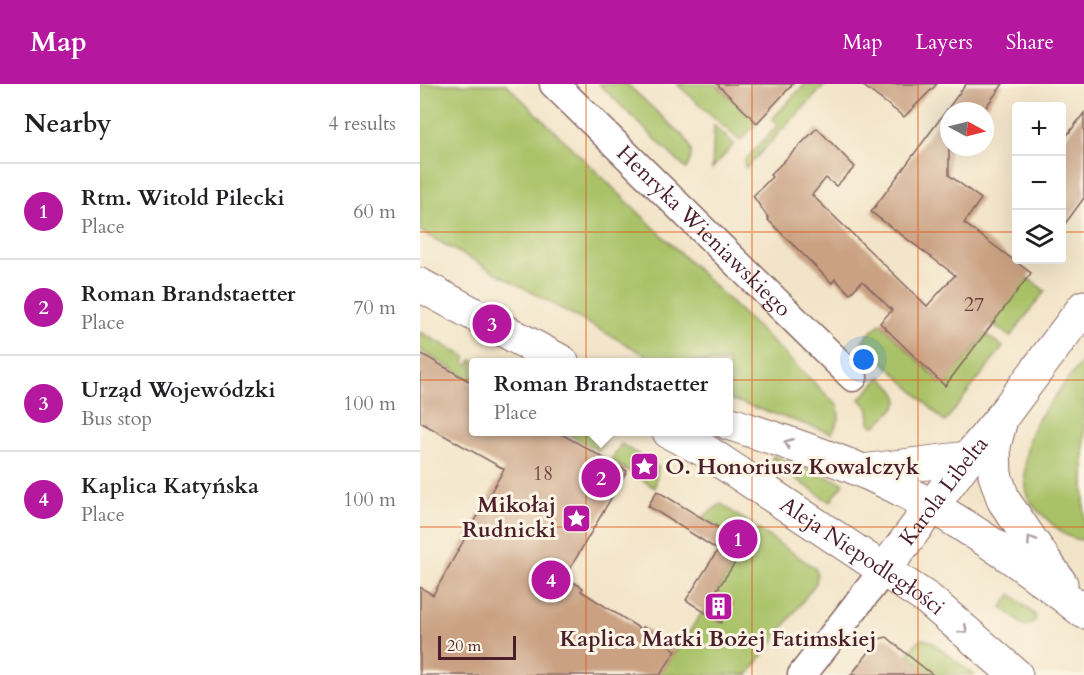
<!DOCTYPE html>
<html lang="en">
<head>
<meta charset="utf-8">
<style>
  :root { --surface:#fff; --page:#f6f6f6; --text:#202124; --muted:#757577; --line:#e0e0e0; --accent:#b5179e }
  body { margin:0; font-family:Cardo,serif; background:var(--page); color:var(--text) }
  .controls { position:absolute; right:18px; top:18px; display:grid; overflow:hidden; border-radius:6px; box-shadow:0 6px 24px #0002 }
  .controls button { width:54px; height:54px; display:grid; place-items:center; padding:0; border:0; border-bottom:2px solid var(--line); background:var(--surface); color:var(--text); font:30px sans-serif }
  .compass { position:absolute; left:520px; top:18px; width:54px; height:54px; border-radius:50%; background:var(--surface); box-shadow:0 6px 24px #0002; rotate:97deg }
  .scale { position:absolute; left:18px; bottom:15px; width:78px; box-sizing:border-box; padding-left:6px; border:3px solid #4a1f2b; border-top:0; font-size:16px; line-height:21px; white-space:nowrap; color:#4a1f2b; -webkit-text-stroke:4px #fcf5e5; paint-order:stroke }
  .you { position:absolute; left:444px; top:276px; width:21px; height:21px; margin:-15px; border:4px solid #fff; border-radius:50%; background:#1a73e8; box-shadow:0 0 0 9px #1a73e833 }
  .badge { display:grid; place-items:center; width:39px; height:39px; border-radius:50%; background:var(--accent); color:#fff; font-size:20px; font-weight:700 }
  .pin { position:absolute; translate:-50% -50%; border:3px solid #fff; box-shadow:0 2px 6px #0006 }
  .popup { position:absolute; left:49px; top:274px; width:264px; height:78px; box-sizing:border-box; display:grid; place-content:center; border-radius:6px; background:var(--surface); filter:drop-shadow(0 2px 4px #0005); font-size:20px; white-space:nowrap; color:var(--muted) }
  .popup b { font-size:22px; color:var(--text) }
  .popup::after { content:''; position:absolute; left:50%; top:100%; margin-left:-12px; border:12px solid transparent; border-top-color:var(--surface) }
  .list { margin:0; padding:0; list-style:none }
  h2 { display:flex; justify-content:space-between; align-items:center; height:78px; margin:0; padding:0 24px; font-size:26px }
  h2 small { font-size:20px; font-weight:400; color:var(--muted) }
  .list li { display:grid; grid-template-columns:39px 1fr auto; gap:18px; align-items:center; box-sizing:border-box; height:96px; padding:0 24px; border-top:2px solid var(--line) }
  .list b { display:block; font-size:22px; white-space:nowrap }
  .list p { margin:0; font-size:20px; white-space:nowrap; color:var(--muted) }
  .list em { font-size:20px; font-style:normal; color:var(--muted) }
  .icon { flex:none; width:33px; height:33px; fill:none; stroke:currentColor; stroke-width:2; stroke-linecap:round; stroke-linejoin:round }
  .map { position:relative; flex:none; width:664px; height:591px; overflow:hidden }
  header { display:flex; align-items:center; gap:36px; box-sizing:border-box; height:84px; padding:0 30px; background:var(--accent); color:#fff }
  header strong { font-size:28px }
  nav { display:flex; gap:33px; margin-inline-start:auto; font-size:21px }
  main { display:flex }
  aside { flex:1; background:var(--surface) }
  .map>svg:first-child { display:block }
  .green { fill:#a9c268; stroke:#7a704a; stroke-width:1.5 }
  .building { fill:#caa283 }
  .lines { fill:none; stroke-linecap:round; stroke-linejoin:round }
  .minor-casing { stroke:#856462; stroke-width:31 }
  .tertiary-casing { stroke:#856462; stroke-width:35 }
  .minor { stroke:#fff; stroke-width:28 }
  .tertiary { stroke:#fff; stroke-width:33 }
  .oneway { stroke:#ae9aa0 }
  .grid { fill:none; stroke:#e0560e; stroke-width:1.5; stroke-opacity:0.55 }
  .labels { text-anchor:middle; dominant-baseline:central; stroke-width:6; stroke-linejoin:round; paint-order:stroke }
  .number-label { font-size:20px; fill:#6a4041 }
  .street-label { font-size:22px; fill:#4a1f2b; stroke:#fcf5e5 }
  .poi-label { font-size:22px; font-weight:bold; fill:#4a1f2b; stroke:#fcf5e5; text-anchor:start }
</style>
</head>
<body>
<header>
<strong>Map</strong>
<nav><a>Map</a><a>Layers</a><a>Share</a></nav>
</header>
<main>
<aside>
<h2>Nearby<small>4 results</small></h2>
<ul class="list">
<li><span class="badge">1</span><div><b>Rtm. Witold Pilecki</b><p>Place</p></div><em>60 m</em></li>
<li><span class="badge">2</span><div><b>Roman Brandstaetter</b><p>Place</p></div><em>70 m</em></li>
<li><span class="badge">3</span><div><b>Urząd Wojewódzki</b><p>Bus stop</p></div><em>100 m</em></li>
<li><span class="badge">4</span><div><b>Kaplica Katyńska</b><p>Place</p></div><em>100 m</em></li>
</ul>
</aside>
<div class="map">
<svg width="664" height="591" viewBox="0 0 664 591">
  <rect width="100%" height="100%" fill="#fcf5e5"/>
  <filter id="ink" filterUnits="userSpaceOnUse"><feTurbulence type="fractalNoise" baseFrequency=".0167" numOctaves="2"/><feDisplacementMap in="SourceGraphic" scale="12" xChannelSelector="R" yChannelSelector="G"/><feConvolveMatrix kernelMatrix="1 2 1 2 8 2 1 2 1" color-interpolation-filters="sRGB"/></filter>
  <filter id="wash" filterUnits="userSpaceOnUse"><feTurbulence type="fractalNoise" baseFrequency=".008" numOctaves="4" result="noise"/><feDisplacementMap in="SourceGraphic" scale="24" xChannelSelector="R" yChannelSelector="G"/><feGaussianBlur stdDeviation="1.35" result="paint"/><feColorMatrix in="noise" values="0 0 0 0 0 0 0 0 0 0 0 0 0 0 0 0 0 1.4 0 .05"/><feComposite in="paint" operator="in"/></filter>
  <g filter="url(#wash)">
    <rect width="100%" height="100%" fill="#f2e4c8"/>
    <path class="green" d="M0 0H86L418 322 419 335 412 349 309 315 308 278H232L224 270 0 147Z
      M179 0H207L265 54C273 64 273 74 266 85Z
      M257 0H296L303 7H307L306 10 313 16 317 17V20L323 26H327L334 35H341L320 57Z
      M385 0H406L326 84 324 80 325 76 358 41 352 35Z
      M294 42 314 60 292 85Z
      M605 195H609L625 207 590 253 572 239Z
      M460 239 518 296 520 300H529V295L559 258 564 249 583 263 525 338 442 257Z
      M0 248 46 273 44 278 48 281 52 276 56 278H54L53 291 51 296 0 266Z
      M664 275V456C646 455 637 445 625 433 621 429 615 425 612 420 600 403 605 356 616 339 630 317 648 296 664 275Z
      M461 293C488 318 481 317 457 341L454 342 450 340 449 325 440 315Z
      M144 348H179L187 352 179 367Z
      M201 360 238 383 235 404 191 376Z
      M353 372 424 399 410 418 351 378Z
      M301 420 395 484 397 489 396 499 328 591H240L283 527 300 539 313 519 296 507 327 461 283 433Z
      M591 510 614 530 616 534C613 540 609 542 603 541L582 523Z
      M502 555 510 557 554 591H503V583L488 570 498 557Z"/>
    <g id="blocks">
      <path class="building" d="M297 0H373L337 39Z
        M441 0H517L484 33Z
        M546 0H583L563 27H529V91L561 115 544 139 611 189 525 302 460 239 472 226 442 197 430 210 415 195 412 199 348 136 349 135 333 112 352 93 350 91 397 44 435 83 416 102 406 94 392 111 507 222 535 191 451 128Z
        M664 29V114L642 144V58Z
        M0 269 54 300V348H138L207 387 145 493 163 504 161 507 222 546 223 543 236 551 256 567 240 591H0V503L13 511 84 385 0 338Z
        M237 407 327 461 296 507 313 519 301 539 266 516 298 466 228 422Z
        M467 553 489 572 513 591H431L459 555Z"/>
    </g>
  </g>
  <g filter="url(#ink)">
    <use href="#blocks" fill-opacity="0" stroke="#856462" stroke-width="1.5"/>
    <g class="lines">
      <defs>
        <g id="minor">
          <path id="s1" d="M134 0 433 293"/>
          <path d="M382 591 464 486"/>
        </g>
        <g id="tertiary">
          <path d="M0 201 142 278"/>
          <path d="M581 335 574 362 575 391 584 417 641 500"/>
          <path d="M308 339C350 353 392 366 433 383 515 417 595 473 664 528"/>
          <path id="s2" d="M249 348 284 366 509 516 596 591"/>
          <path d="M442 387 548 374"/>
          <path id="s3" d="M464 486 548 374 581 334 664 223"/>
        </g>
      </defs>
      <use href="#minor" class="minor-casing"/>
      <use href="#tertiary" class="tertiary-casing"/>
      <use href="#minor" class="minor"/>
      <use href="#tertiary" class="tertiary"/>
    </g>
    <defs><path id="oneway-chevron" d="M-2-3.5L2.5 0L-2 3.5" fill="none" stroke-width="1.6" stroke-linecap="round" stroke-linejoin="round" transform="scale(1.5)"/></defs>
    <g class="oneway">
      <use href="#oneway-chevron" transform="translate(368 359) rotate(-160)"/>
      <use href="#oneway-chevron" transform="translate(611 456) rotate(-124)"/>
      <use href="#oneway-chevron" transform="translate(544 546) rotate(41)"/>
    </g>
  </g>
  <path class="grid" d="M166 0V591M332 0V591M498 0V591M0 148H596M642 148H664M0 296H664M0 443H664"/>
  <defs>
    <symbol id="sight-square" viewBox="-11 -11 22 22"><rect x="-9" y="-9" width="18" height="18" rx="4" fill="#b5179e" stroke="#fcf5e5"/><path d="M0-6L1.8-2.2L6-1.7L2.9 1.2L3.7 5.4L0 3.3L-3.7 5.4L-2.9 1.2L-6-1.7L-1.8-2.2Z" fill="#fff"/></symbol>
    <symbol id="building-square" viewBox="-11 -11 22 22"><rect x="-9" y="-9" width="18" height="18" rx="4" fill="#b5179e" stroke="#fcf5e5"/><path d="M-4-6H4V6H1V3H-1V6H-4ZM-2.5-4.3h1.7v1.8h-1.7ZM.8-4.3h1.7v1.8H.8ZM-2.5-1h1.7V.8h-1.7ZM.8-1h1.7V.8H.8Z" fill="#fff"/></symbol>
  </defs>
  <g fill-rule="evenodd">
    <use href="#sight-square" x="208" y="366" width="33" height="33"/>
    <use href="#sight-square" x="140" y="418" width="33" height="33"/>
    <use href="#building-square" x="282" y="506" width="33" height="33"/>
  </g>
  <g class="labels">
    <g class="number-label">
      <text x="554" y="220">27</text>
      <text x="123" y="389">18</text>
    </g>
    <g class="street-label">
      <text stroke="none"><textPath href="#s1" startOffset="210">Henryka Wieniawskiego</textPath></text>
      <text stroke="none"><textPath href="#s3" startOffset="99">Karola Libelta</textPath></text>
      <text stroke="none"><textPath href="#s2" startOffset="230">Aleja Niepodległości</textPath></text>
    </g>
    <g class="poi-label">
      <text x="245" y="383">O. Honoriusz Kowalczyk</text>
      <text x="136" y="421" text-anchor="end">Mikołaj<tspan x="136" dy="25">Rudnicki</tspan></text>
      <text x="298" y="555" text-anchor="middle">Kaplica Matki Bożej Fatimskiej</text>
    </g>
  </g>
</svg>
<div class="controls">
<button>+</button>
<button>−</button>
<button><svg class="icon" aria-label="layers" viewBox="0 0 24 24"><path d="M12 4l9 5-9 5-9-5zM3 14l9 5 9-5"/></svg></button>
</div>
<svg class="compass" viewBox="-18 -18 36 36"><path d="M0-13l5 13h-10z" fill="#e53935"/><path d="M0 13l5-13h-10z" fill="#757577"/></svg>
<div class="scale">20 m</div>
<div class="you"></div>
<div class="pin badge" style="left:318px;top:455px">1</div>
<div class="pin badge" style="left:181px;top:394px">2</div>
<div class="popup"><b>Roman Brandstaetter</b>Place</div>
<div class="pin badge" style="left:72px;top:240px">3</div>
<div class="pin badge" style="left:131px;top:496px">4</div>
</div>
</main>
</body>
</html>
